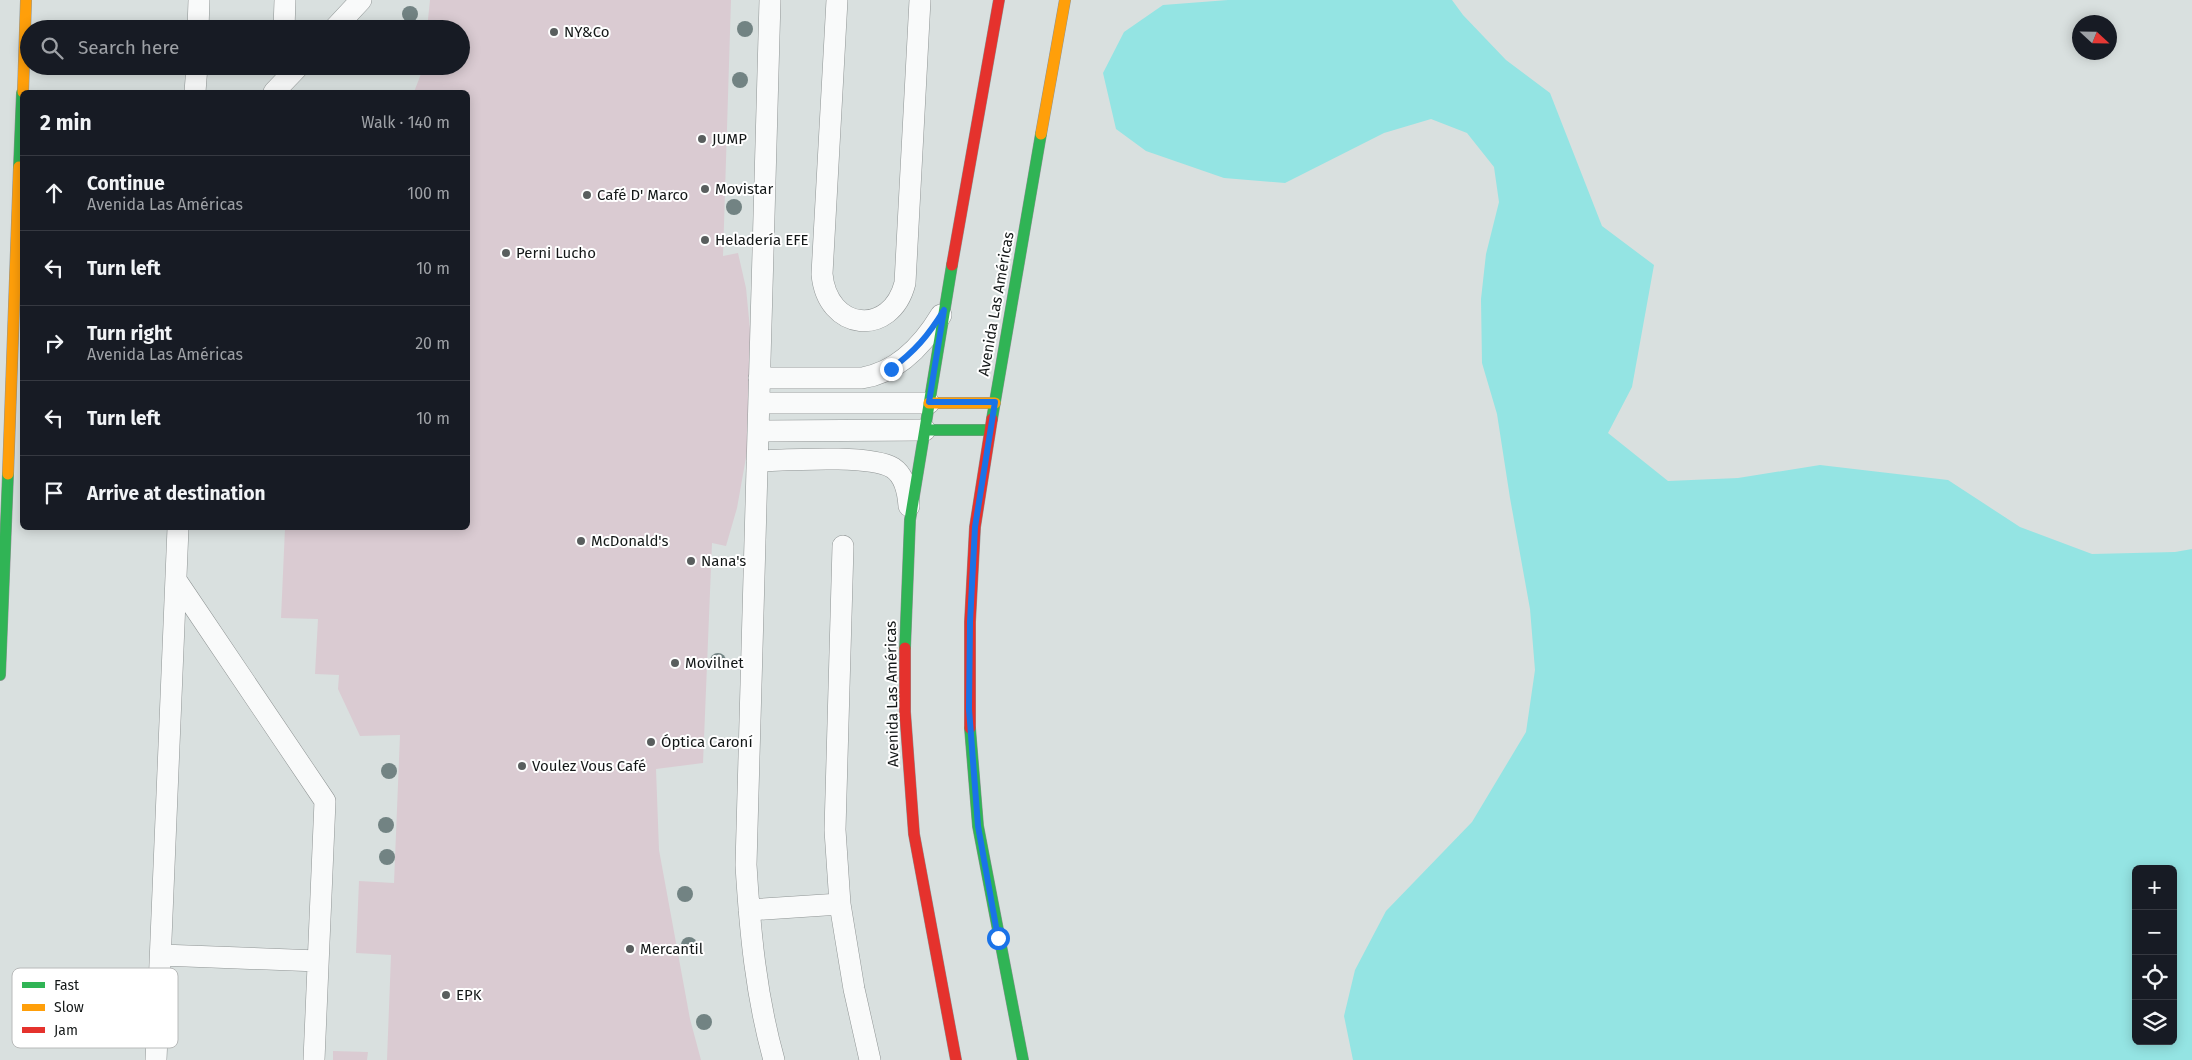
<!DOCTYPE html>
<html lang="en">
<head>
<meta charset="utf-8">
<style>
  :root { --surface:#171b24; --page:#242831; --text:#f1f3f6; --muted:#9ea1a6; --line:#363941 }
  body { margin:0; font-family:"Fira Sans",sans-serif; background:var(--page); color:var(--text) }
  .controls { position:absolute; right:15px; bottom:15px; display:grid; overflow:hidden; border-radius:8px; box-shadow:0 2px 12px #0003 }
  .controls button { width:45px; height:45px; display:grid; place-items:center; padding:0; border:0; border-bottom:1px solid var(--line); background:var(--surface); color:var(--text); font:25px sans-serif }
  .compass { position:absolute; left:2072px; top:15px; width:45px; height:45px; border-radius:50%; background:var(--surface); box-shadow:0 2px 12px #0003; rotate:112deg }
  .stop { position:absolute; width:15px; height:15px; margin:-11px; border:4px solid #1a73e8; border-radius:50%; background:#fff }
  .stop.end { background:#1a73e8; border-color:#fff; box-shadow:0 1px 5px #0008 }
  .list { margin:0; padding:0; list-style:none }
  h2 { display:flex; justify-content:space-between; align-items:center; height:65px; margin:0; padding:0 20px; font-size:21px }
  h2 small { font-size:16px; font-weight:400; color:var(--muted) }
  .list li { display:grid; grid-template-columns:32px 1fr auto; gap:15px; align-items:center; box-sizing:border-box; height:75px; padding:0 20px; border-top:1px solid var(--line) }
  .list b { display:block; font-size:19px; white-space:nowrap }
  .list p { margin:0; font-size:16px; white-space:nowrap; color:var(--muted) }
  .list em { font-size:16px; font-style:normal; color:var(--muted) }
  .icon { flex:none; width:28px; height:28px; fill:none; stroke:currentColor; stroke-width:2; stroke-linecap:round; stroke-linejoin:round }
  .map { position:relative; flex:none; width:2192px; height:1060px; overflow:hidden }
  .search { position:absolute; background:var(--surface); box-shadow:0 2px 12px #0003; left:20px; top:20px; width:450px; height:55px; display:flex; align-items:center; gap:12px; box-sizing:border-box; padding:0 18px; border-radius:28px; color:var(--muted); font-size:19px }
  .panel { position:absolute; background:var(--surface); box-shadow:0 2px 12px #0003; left:20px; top:90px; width:450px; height:440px; border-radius:8px }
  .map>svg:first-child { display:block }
  .green { fill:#94e4e3; fill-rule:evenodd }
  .building { fill:#dacbd2 }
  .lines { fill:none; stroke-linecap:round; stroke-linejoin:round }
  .lane-casing { stroke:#8f9494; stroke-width:22 }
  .fast-casing { stroke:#8f9494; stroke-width:12 }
  .slow-casing { stroke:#8f9494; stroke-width:12 }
  .jam-casing { stroke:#8f9494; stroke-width:12 }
  .lane { stroke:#f9fafa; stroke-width:21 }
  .fast { stroke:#30b455; stroke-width:11 }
  .slow { stroke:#ff9f0a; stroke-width:11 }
  .jam { stroke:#e5322d; stroke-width:11 }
  .tree { fill:#728383 }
  .route { stroke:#1a73e8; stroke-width:6 }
  .poi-dot { fill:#595e5e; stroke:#fff; stroke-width:2 }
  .labels { text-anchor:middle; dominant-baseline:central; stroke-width:4; stroke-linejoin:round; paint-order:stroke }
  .poi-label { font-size:15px; fill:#141818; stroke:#fff; text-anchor:start }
  .street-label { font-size:15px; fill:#141818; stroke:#fff }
  .key { fill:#fff; stroke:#b8baba; stroke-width:1 }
  .key-label { font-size:14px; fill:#141818 }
</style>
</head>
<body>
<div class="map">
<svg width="2192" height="1060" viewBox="0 0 2192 1060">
  <rect width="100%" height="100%" fill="#d9e0df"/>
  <path class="green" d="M1228 0H1452L1463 15 1506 60 1550 93 1602 226 1654 265 1632 387 1608 433 1668 481 1738 478 1820 465 1948 480 2020 527 2092 554 2175 552 2192 549V1060H1353L1344 1016 1355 970 1386 911 1472 822 1526 732 1535 670 1530 609 1510 498 1497 414 1482 363 1481 299 1486 254 1499 202 1494 167 1467 133 1431 119 1384 133 1285 183 1224 178 1146 151 1116 129 1103 73 1124 32 1163 5ZM2136 869H2173V1041H2136Z"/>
  <path class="building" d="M430 0H731L723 256 738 253 746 288 753 360 750 435 737 508 726 546 712 543 703 763 656 769 659 850 690 1019 701 1060H387L391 955 356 953 359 881 394 883 400 735 360 736 338 689 339 675 315 674 318 619 281 618 285 528H468V92H414L424 66H461V29H427Z
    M333 1051 368 1052 367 1060H333Z"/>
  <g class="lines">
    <defs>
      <path id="lane" d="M770 0 746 865C750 931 756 996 774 1060
        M837 0 822 274C827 331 891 338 905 283L920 0
        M198 29 199 0
        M284 29 285 0
        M334 29 361 0
        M195 92 197 66
        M274 92 299 66
        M759 378H862C898 372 923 345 941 315
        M759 403H929
        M758 431 925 430
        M757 461C787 460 870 454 893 468 905 476 908 492 909 506
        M843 546 835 830 840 904 854 989 870 1060
        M176 580 325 801 314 1060
        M749 910 840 904
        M161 955 318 961
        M156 1060 178 528"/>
      <path id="fast" d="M19 167 22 93
        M992 419 1041 134
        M925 430H990
        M905 648 910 520 952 265
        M0 675 8 474
        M970 728 978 826 1023 1060"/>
      <path id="slow" d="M23 92 26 0
        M1041 134 1065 0
        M929 403H995
        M8 474 19 167"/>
      <path id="jam" d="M952 265 999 0
        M905 648V712L914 834 956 1060
        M970 728V622L975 527 992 419"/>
    </defs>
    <use href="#lane" class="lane-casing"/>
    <use href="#fast" class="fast-casing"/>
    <use href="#slow" class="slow-casing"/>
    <use href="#jam" class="jam-casing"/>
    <use href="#lane" class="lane"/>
    <use href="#fast" class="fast"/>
    <use href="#slow" class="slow"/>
    <use href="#jam" class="jam"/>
  </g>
  <g class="tree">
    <circle cx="410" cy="14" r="8"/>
    <circle cx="745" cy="29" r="8"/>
    <circle cx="740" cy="80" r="8"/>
    <circle cx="734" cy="207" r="8"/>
    <circle cx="718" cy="661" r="8"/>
    <circle cx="389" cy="771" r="8"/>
    <circle cx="386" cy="825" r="8"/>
    <circle cx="387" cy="857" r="8"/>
    <circle cx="685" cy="894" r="8"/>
    <circle cx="689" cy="945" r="8"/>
    <circle cx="704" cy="1022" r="8"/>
  </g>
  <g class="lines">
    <path class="route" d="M891 369C915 351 928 336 944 310L929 402H995L975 527 970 622 969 709 978 826 998 938"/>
  </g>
  <g class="poi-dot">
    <circle cx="554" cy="32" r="5"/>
    <circle cx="702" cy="139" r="5"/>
    <circle cx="705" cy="189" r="5"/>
    <circle cx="587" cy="195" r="5"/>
    <circle cx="705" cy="240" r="5"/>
    <circle cx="506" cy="253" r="5"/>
    <circle cx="581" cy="541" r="5"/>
    <circle cx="691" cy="561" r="5"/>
    <circle cx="675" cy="663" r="5"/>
    <circle cx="651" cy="742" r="5"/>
    <circle cx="522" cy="766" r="5"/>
    <circle cx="630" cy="949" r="5"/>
    <circle cx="446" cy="995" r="5"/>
  </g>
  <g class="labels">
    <g class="poi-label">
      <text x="564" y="32">NY&amp;Co</text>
      <text x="712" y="139">JUMP</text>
      <text x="715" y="189">Movistar</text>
      <text x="597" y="195">Café D' Marco</text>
      <text x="715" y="240">Heladería EFE</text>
      <text x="516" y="253">Perni Lucho</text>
      <text x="591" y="541">McDonald's</text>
      <text x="701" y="561">Nana's</text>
      <text x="685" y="663">Movilnet</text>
      <text x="661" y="742">Óptica Caroní</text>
      <text x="532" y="766">Voulez Vous Café</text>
      <text x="640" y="949">Mercantil</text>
      <text x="456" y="995">EPK</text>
    </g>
    <g class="street-label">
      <text transform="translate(996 304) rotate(-80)">Avenida Las Américas</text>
      <text transform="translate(892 694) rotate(-91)">Avenida Las Américas</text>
    </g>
  </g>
  <rect x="12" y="968" width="166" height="80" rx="8" class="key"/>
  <rect x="22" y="982" width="23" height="6" fill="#30b455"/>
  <rect x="22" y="1004" width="23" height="7" fill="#ff9f0a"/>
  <rect x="22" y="1027" width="23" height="6" fill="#e5322d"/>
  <g class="key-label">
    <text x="54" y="990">Fast</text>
    <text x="54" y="1012">Slow</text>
    <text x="54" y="1035">Jam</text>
  </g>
</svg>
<div class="controls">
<button>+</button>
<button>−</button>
<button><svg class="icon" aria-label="locate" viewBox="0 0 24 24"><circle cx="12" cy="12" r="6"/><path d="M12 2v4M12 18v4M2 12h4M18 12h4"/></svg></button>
<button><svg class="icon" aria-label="layers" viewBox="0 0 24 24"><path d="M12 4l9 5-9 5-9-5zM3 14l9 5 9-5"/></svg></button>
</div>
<svg class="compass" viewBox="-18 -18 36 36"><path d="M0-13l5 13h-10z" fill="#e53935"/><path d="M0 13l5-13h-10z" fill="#9ea1a6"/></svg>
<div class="stop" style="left:998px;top:938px"></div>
<div class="stop end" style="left:891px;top:369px"></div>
<div class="search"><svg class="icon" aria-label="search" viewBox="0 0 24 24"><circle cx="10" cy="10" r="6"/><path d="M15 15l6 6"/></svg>Search here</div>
<section class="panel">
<h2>2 min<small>Walk · 140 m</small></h2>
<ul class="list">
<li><svg class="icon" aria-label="ahead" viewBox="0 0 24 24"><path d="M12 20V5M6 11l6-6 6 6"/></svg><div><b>Continue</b><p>Avenida Las Américas</p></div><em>100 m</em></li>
<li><svg class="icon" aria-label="left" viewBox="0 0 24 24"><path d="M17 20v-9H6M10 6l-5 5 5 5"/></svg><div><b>Turn left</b></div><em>10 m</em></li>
<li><svg class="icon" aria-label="right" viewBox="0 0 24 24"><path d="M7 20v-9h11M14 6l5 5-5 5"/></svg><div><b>Turn right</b><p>Avenida Las Américas</p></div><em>20 m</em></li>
<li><svg class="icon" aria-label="left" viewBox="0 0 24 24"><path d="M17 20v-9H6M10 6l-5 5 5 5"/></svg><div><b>Turn left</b></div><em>10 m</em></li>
<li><svg class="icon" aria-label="arrive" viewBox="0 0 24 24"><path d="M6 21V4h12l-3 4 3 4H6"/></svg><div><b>Arrive at destination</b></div></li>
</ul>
</section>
</div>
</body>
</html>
